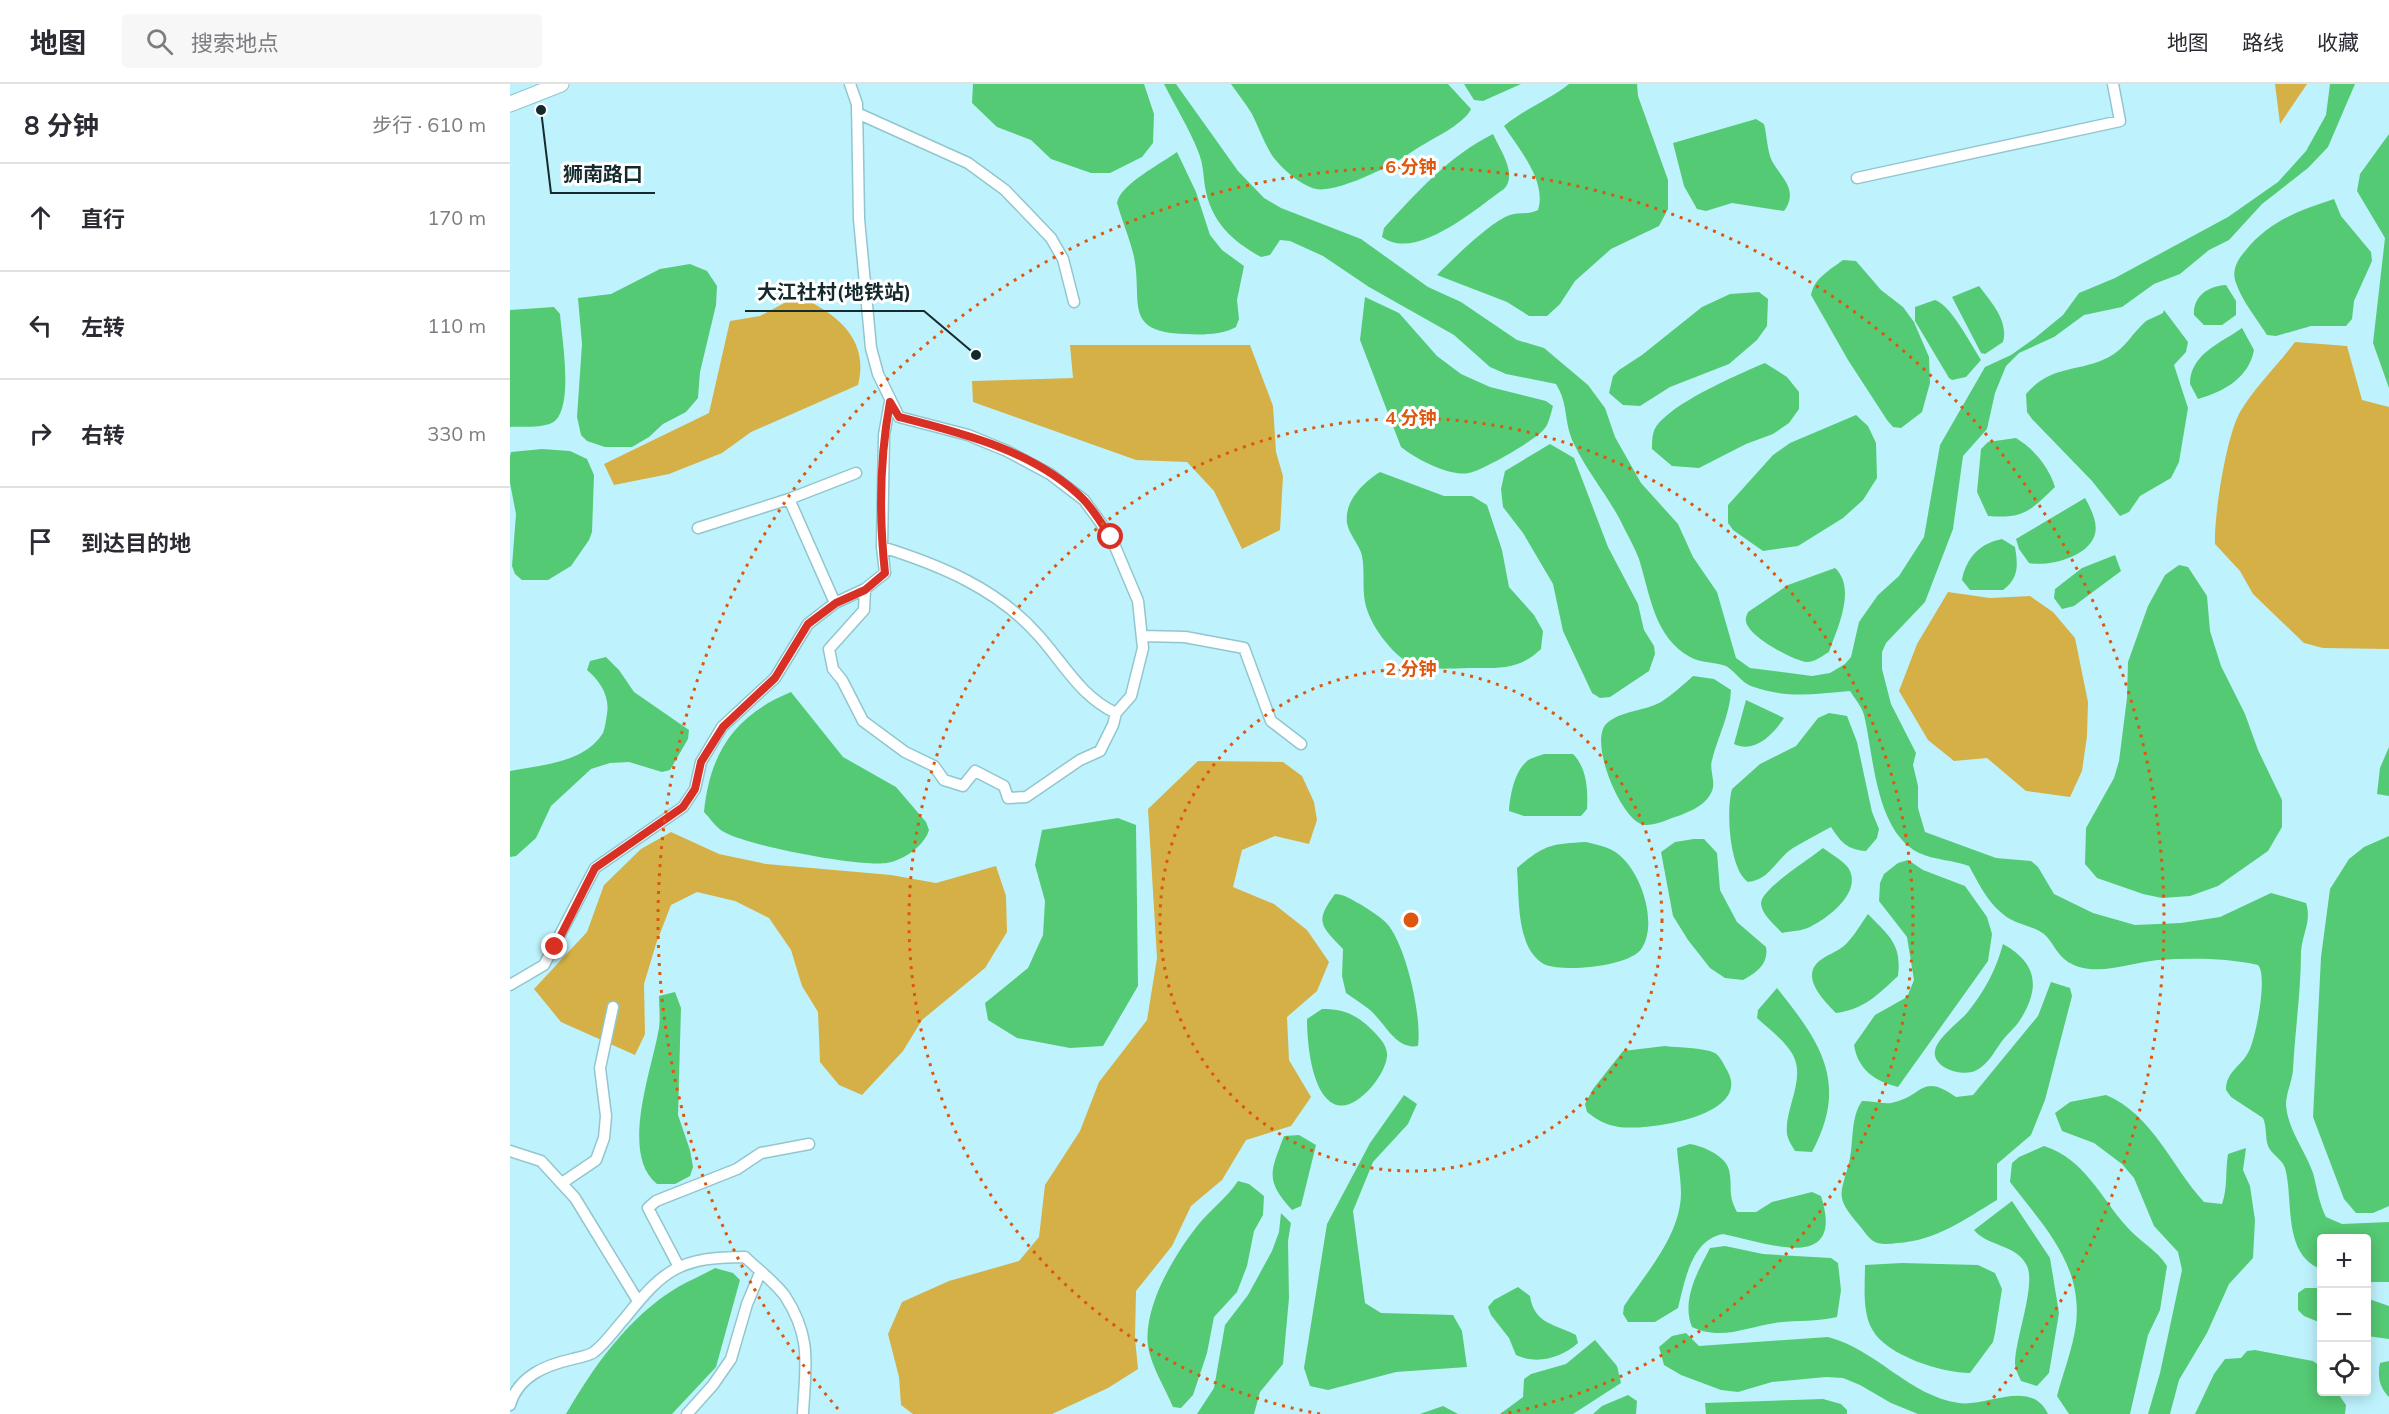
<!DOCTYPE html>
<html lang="zh">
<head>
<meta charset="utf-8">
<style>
  :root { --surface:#fff; --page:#f7f7f7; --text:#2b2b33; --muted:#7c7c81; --line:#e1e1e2 }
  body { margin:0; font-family:Mulish,"Noto Sans SC",sans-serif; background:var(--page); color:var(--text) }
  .controls { position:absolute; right:18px; bottom:18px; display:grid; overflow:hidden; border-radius:6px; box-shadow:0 3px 15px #0003 }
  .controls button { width:54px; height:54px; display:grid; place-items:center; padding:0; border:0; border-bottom:2px solid var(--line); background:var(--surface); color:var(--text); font:30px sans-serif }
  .stop { position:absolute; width:18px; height:18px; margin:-14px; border:4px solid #d93025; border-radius:50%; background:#fff }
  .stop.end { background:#d93025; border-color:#fff; box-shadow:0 2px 6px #0008 }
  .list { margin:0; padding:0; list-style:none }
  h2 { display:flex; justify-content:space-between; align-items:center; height:78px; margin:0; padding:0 24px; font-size:26px }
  h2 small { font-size:20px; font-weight:400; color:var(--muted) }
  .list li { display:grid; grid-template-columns:39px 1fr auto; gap:18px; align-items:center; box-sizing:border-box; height:108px; padding:0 24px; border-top:2px solid var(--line) }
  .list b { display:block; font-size:22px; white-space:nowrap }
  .list em { font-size:20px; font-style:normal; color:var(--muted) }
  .icon { flex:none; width:33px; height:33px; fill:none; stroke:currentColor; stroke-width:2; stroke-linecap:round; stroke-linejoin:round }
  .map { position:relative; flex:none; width:1879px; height:1330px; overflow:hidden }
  header { display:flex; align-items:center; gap:36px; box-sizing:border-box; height:84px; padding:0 30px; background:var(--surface); border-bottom:2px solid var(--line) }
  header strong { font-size:28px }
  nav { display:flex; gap:33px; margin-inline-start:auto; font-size:21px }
  .search { width:420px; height:54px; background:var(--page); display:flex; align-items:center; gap:15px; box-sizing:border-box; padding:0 21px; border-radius:6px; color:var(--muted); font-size:22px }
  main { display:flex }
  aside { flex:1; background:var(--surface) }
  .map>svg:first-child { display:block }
  .forest { fill:#d5b046 }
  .water { fill:#55ca74 }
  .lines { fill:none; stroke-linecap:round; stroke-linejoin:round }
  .minor-casing { stroke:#92c6cf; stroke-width:13 }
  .secondary-casing { stroke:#92c6cf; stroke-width:17 }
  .minor { stroke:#fff; stroke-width:10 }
  .secondary { stroke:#fff; stroke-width:15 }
  .route { stroke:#d93025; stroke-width:8 }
  .ring { fill:none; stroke:#dd570e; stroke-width:3; stroke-dasharray:3 6 }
  .centre { fill:#dd570e; stroke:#fff; stroke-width:3 }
  .ring-label { font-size:18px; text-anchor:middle; font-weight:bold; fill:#dd570e; stroke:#fff; stroke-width:6; stroke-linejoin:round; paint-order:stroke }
  .leader { fill:none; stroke:#152a2d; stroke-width:2 }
  .callout-dot { fill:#152a2d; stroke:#fff; stroke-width:2 }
  .callout-label { font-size:20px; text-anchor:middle; font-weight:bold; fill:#152a2d; stroke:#fff; stroke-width:6; stroke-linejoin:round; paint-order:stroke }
</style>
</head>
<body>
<header>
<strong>地图</strong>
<div class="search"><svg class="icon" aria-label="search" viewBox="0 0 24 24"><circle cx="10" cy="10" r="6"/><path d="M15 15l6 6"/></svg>搜索地点</div>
<nav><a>地图</a><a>路线</a><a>收藏</a></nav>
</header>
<main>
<aside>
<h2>8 分钟<small>步行 · 610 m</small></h2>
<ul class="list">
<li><svg class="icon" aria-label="ahead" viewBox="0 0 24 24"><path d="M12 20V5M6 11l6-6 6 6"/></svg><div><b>直行</b></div><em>170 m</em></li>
<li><svg class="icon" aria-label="left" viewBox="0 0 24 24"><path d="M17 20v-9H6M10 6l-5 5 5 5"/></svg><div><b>左转</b></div><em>110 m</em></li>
<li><svg class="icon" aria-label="right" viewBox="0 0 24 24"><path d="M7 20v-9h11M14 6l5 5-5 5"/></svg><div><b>右转</b></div><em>330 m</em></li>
<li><svg class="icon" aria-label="arrive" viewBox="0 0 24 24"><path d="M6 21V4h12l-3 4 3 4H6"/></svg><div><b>到达目的地</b></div></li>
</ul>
</aside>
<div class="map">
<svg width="1879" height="1330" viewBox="0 0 1879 1330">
  <rect width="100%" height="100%" fill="#bef3fd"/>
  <path class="forest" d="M1765 0H1797L1770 40Z
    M295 215C331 233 359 258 348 301L241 348 212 369 159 390 104 401 94 380 199 329 220 237 250 232 278 217Z
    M1785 258 1837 262 1852 316 1879 323V565L1813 564 1794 559 1743 510 1730 487 1705 460C1704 431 1716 353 1730 328 1745 303 1768 281 1785 258Z
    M560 261H740L763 322 766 368 773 392 770 446 732 465 704 407 677 378 626 376 463 318 462 297 563 294Z
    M1438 508 1480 514 1520 512 1543 528 1565 554 1578 618 1577 652 1572 687 1560 713 1516 707 1477 674 1444 677 1418 656 1389 607 1407 560Z
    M688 677 773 678 792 692 804 718 807 736 799 760 765 752 732 766 723 803 764 820 797 846 819 878 807 907 777 933 779 976 801 1013 781 1042 736 1056 712 1096 681 1122 662 1162 626 1207 625 1254 628 1285 598 1304 542 1330H403L391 1321 389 1293 378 1250 392 1218 439 1197 509 1177 529 1153 535 1101 570 1047 589 998 637 936 647 874 638 725Z
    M161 748 209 770 256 780 381 791 426 799 486 782 496 812 497 848 475 884 412 936 393 967 352 1011 329 1001 310 978 308 928 292 902 281 866 259 834 225 817 187 808 161 821 146 860 134 900 135 950 125 971 51 938 24 905 77 848 94 801 131 765Z"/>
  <path class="water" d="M463 0H634L644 30 643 59 632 73 600 89H581L541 75 521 56 487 43 462 19Z
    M654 0H666L728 87 754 114 771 124 851 155 918 203 951 218 1007 256 1034 264 1078 301 1095 324 1105 353 1131 399 1168 440 1183 473 1207 508 1226 574 1240 584 1302 592 1320 589 1335 580 1341 573 1349 538 1368 511 1389 492 1414 453 1430 361 1475 283 1501 271 1525 254 1553 231 1569 209 1605 194 1718 133 1768 98 1796 67 1816 31 1820 0H1845L1818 63 1798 84 1752 120 1719 156 1699 166 1670 190 1644 200 1612 223 1574 231 1544 253 1509 269 1496 282 1485 309 1477 345 1453 372 1443 445 1415 518 1376 559 1372 568V585L1381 620 1406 669 1403 681 1408 702V724L1415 748 1486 774 1521 777 1528 783 1544 810 1583 829 1625 841 1671 839 1710 833 1761 809 1796 819C1802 837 1792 850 1791 868 1791 908 1785 946 1783 986 1782 998 1776 1009 1776 1021 1778 1046 1795 1066 1803 1089 1807 1104 1809 1119 1816 1133L1832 1140 1879 1138V1198H1857L1856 1154H1812L1811 1185C1772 1170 1784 1116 1775 1084 1772 1075 1762 1071 1758 1062 1755 1053 1757 1043 1753 1034L1721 1013 1716 1006C1716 987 1731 983 1739 967 1746 953 1758 892 1748 881 1715 874 1682 874 1648 876 1619 879 1585 894 1558 878 1547 871 1543 858 1534 850 1525 843 1510 841 1500 835 1480 823 1470 802 1459 782 1443 776 1424 776 1409 769 1365 747 1364 672 1354 631 1352 623 1345 615 1340 607 1304 610 1276 615 1241 602 1231 598 1225 587 1216 582 1205 578 1191 579 1180 573 1144 553 1140 510 1129 475 1125 465 1120 455 1115 446 1101 415 1078 390 1064 360 1053 337 1059 321 1046 300L996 290 980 283 944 251 859 203 813 172 780 157 770 156 760 171 751 173C724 158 703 140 696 108 693 94 694 81 688 67 679 44 665 22 654 0Z
    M721 0H938L961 25C954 41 919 56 903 67 884 81 828 109 806 105 791 102 767 81 760 68 753 56 748 42 742 30 736 20 728 10 721 0Z
    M954 0H1011L973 17 964 16Z
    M1059 0H1127L1128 12 1158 96V125L1149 142 1101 165 1065 197 1050 220 1037 232H1019L997 218 927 191C942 176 981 137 1000 131 1009 128 1018 131 1028 126 1037 97 1009 65 994 42 1014 25 1039 16 1059 0Z
    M1246 35 1254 40C1257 51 1257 67 1262 77 1272 95 1289 106 1274 127L1222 119 1196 127 1187 125 1174 102 1163 59Z
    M983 50C990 66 1008 90 994 105 965 125 906 178 872 153L874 144C906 109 940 71 983 50Z
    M1879 50V304L1863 259 1875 154 1847 107 1850 90Z
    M667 68 686 108 700 151 712 166 734 182 727 216 729 235 726 243C712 251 691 251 675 250 612 248 633 218 624 173 620 155 612 137 607 119 610 100 651 80 667 68Z
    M1824 115 1831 132 1861 168 1862 177 1844 217 1842 235 1836 242H1801L1766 252 1757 251C1747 235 1732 217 1726 199 1721 186 1728 175 1736 166 1759 137 1790 126 1824 115Z
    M1333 176 1346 177 1371 206 1393 223 1404 238 1419 273 1420 299 1412 328 1391 344 1383 343 1377 336 1338 276 1301 211C1304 194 1320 186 1333 176Z
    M180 180 197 187 207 202 206 221 190 288 188 314 176 328 153 340 139 353 122 363H95L77 357 71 351 67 333 72 260 68 214 101 210 150 185Z
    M1716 201 1726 217V231L1712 241H1694L1684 231C1683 212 1698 202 1716 201Z
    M1469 202C1481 218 1499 237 1493 258L1475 270 1471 269 1442 213Z
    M1249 208 1258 215 1257 242 1247 256 1219 280 1160 303 1130 322 1113 321 1099 309 1103 292 1109 286 1132 271 1192 223 1220 210Z
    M855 213 889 229 927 272 951 290 980 303 1036 317 1043 322C1041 329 1039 339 1035 344 1028 355 973 386 959 389 940 393 906 375 891 363L850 256Z
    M1425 216C1440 220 1462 262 1471 276L1456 293 1442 296 1439 294 1405 237V223Z
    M44 223 50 230C52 255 63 317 46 336 37 345 12 342 0 343V226Z
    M1654 226 1678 258 1676 268 1664 281 1678 324 1669 378 1661 394 1630 412 1619 428 1610 432 1582 397 1522 335 1517 328 1516 310C1542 280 1568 289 1599 273 1615 265 1623 248 1636 237 1641 234 1648 232 1653 229Z
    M1732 244 1744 266C1739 294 1713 308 1688 315L1680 300C1680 270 1711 259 1732 244Z
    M1255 279 1277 293 1289 308V325L1279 339 1263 350 1236 360 1189 384 1162 382 1142 365C1142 360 1142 352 1144 347 1154 322 1229 290 1255 279Z
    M1346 331 1358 342 1366 359 1367 394 1353 416 1333 434 1288 462 1253 467 1223 446 1218 439V421L1263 371 1280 359Z
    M1506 354C1524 365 1539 383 1545 403 1520 427 1514 435 1478 432L1467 408 1471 365 1478 358Z
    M1040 360 1064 374 1098 463 1128 520 1134 546 1144 562 1145 570 1139 587 1100 613 1090 614 1082 609 1053 547 1043 500 1013 449 993 423 991 405 995 387Z
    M32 365 60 367 77 375 84 391 82 448 79 456 61 482 38 496H12L5 490 2 482 6 430 0 399V372L1 368Z
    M870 388 934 412H962L977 421 992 466 999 503 1024 531 1033 547 1031 565C1010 585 992 584 964 584 948 584 914 587 900 580 881 569 859 540 855 518 852 503 855 487 852 472 850 461 839 451 837 439 834 417 854 398 870 388Z
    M1575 414C1581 425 1588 438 1585 450 1579 473 1539 483 1519 479L1509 465 1506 455Z
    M1492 455 1505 463C1508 481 1509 494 1493 506H1460L1452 496C1456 474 1470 459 1492 455Z
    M1605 471 1611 487 1564 522 1552 525 1544 514 1545 505 1572 484Z
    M1669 481 1678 483 1697 512 1700 547 1711 582 1735 630 1748 666 1772 716V743L1758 767 1708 802 1680 812 1652 814 1633 810 1587 794 1575 780 1576 744 1604 694 1609 677 1617 614 1618 578 1638 522 1655 491Z
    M1325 484C1347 504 1327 545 1319 568 1312 572 1305 578 1297 578 1284 577 1237 552 1236 537 1235 534 1237 531 1238 528L1278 501Z
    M96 573 109 586 124 608 179 646 178 655 160 686 152 688 119 678 100 679 81 685 41 722 26 754 6 772 0 773V687C31 681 74 679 93 649 95 644 96 636 97 630 100 612 90 597 77 586L80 577Z
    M1183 592 1204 595 1221 606C1220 631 1208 652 1202 676 1199 685 1206 698 1202 707 1197 720 1183 726 1171 731 1160 734 1142 744 1131 740 1110 732 1079 659 1096 640 1109 627 1135 627 1151 618 1162 611 1173 601 1183 592Z
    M281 608 333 673 386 703 416 738 419 746C414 762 394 776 377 779 349 783 238 762 214 748 206 744 200 734 194 728 200 668 225 631 281 608Z
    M1236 616 1274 634C1263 651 1244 670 1224 660Z
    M1319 629 1337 632 1347 658 1362 728 1369 745 1367 754 1356 767C1337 766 1330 757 1321 743 1308 750 1295 757 1283 764 1266 775 1260 796 1238 798 1219 785 1216 726 1222 705L1250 680 1286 662 1308 634Z
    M1879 663V712L1867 710 1870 684Z
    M1034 670H1063C1077 684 1078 706 1077 725L1071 732H1014L999 727C1000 712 1004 689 1016 678 1020 674 1029 672 1034 670Z
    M608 734 626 741 628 902 593 962 560 964 507 954 478 936 475 919 518 884 533 851 535 817 525 781 532 746Z
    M1879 752V1122L1863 1129H1846L1834 1115 1803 1033 1811 873 1820 805 1839 775 1854 763Z
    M1184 755H1194L1207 769 1210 806 1227 838 1256 863C1259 880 1246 889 1233 896L1215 894 1200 884 1178 856 1163 832 1151 768 1165 758Z
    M1076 758C1084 760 1094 762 1102 766 1129 780 1149 837 1132 864 1120 883 1055 888 1036 881 1030 879 1023 871 1020 866 1007 843 1009 810 1007 784 1034 761 1040 760 1076 758Z
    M1313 764C1321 770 1334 777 1339 785 1352 809 1318 834 1300 843 1292 847 1281 847 1272 849 1265 841 1251 830 1251 819 1252 804 1300 775 1313 764Z
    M1398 776 1413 786 1455 802 1477 833 1482 850 1478 877 1388 1003C1365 997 1348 986 1344 961L1365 931 1397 913 1404 896 1397 853 1369 817 1370 799 1374 790 1388 779Z
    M825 810C834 810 842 816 850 820 859 826 873 834 879 842 897 866 912 933 908 962 886 966 875 939 860 926 853 920 844 915 836 909L832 892 833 865C811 842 804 838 825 810Z
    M1358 830C1379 852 1392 860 1388 892 1367 911 1355 925 1326 929 1313 916 1288 891 1312 875 1319 870 1329 867 1336 860 1344 852 1351 840 1358 830Z
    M1493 860C1527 879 1531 903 1510 936 1505 944 1497 950 1492 957 1483 969 1479 980 1465 987 1451 993 1418 983 1426 963 1431 951 1448 939 1457 929 1474 908 1486 886 1493 860Z
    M1541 898 1560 904 1562 912 1535 1016 1521 1051 1487 1080V1116C1455 1135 1426 1157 1387 1159 1380 1160 1372 1161 1365 1158 1359 1155 1354 1147 1349 1141 1325 1113 1330 1112 1339 1079 1344 1059 1340 1034 1352 1017 1361 1017 1372 1020 1381 1019 1414 1013 1410 988 1446 1013L1463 1011 1528 932Z
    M1267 904C1311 959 1339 999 1302 1068L1285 1067C1282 1062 1278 1056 1277 1050 1274 1025 1296 996 1283 971 1275 957 1259 945 1247 934L1248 926Z
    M165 908 171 924 168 1031 180 1066 183 1083 180 1092 165 1100H147C110 1071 141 988 148 949 151 937 149 924 149 912Z
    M812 925C832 925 843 929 858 942 866 950 878 960 877 972 876 991 845 1030 824 1020 801 1009 797 957 797 935Z
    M1155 962C1169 964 1192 963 1205 969 1211 973 1214 981 1218 988 1241 1032 1137 1047 1109 1043 1096 1041 1087 1036 1077 1028L1075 1020 1083 1005 1113 967Z
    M894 1011 907 1020 898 1040 863 1078 843 1127 855 1219 871 1229 943 1231 952 1247 957 1283 886 1288 818 1306 800 1302 794 1284 817 1140 860 1059Z
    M1596 1011C1643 1031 1661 1082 1694 1118L1712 1120C1718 1103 1715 1088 1718 1070L1736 1064 1733 1086 1740 1102 1745 1136 1743 1174 1719 1200 1697 1249 1669 1296 1660 1330H1638L1650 1289 1672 1186 1668 1168 1644 1142 1624 1094 1612 1080 1584 1059 1552 1047 1545 1029 1560 1018Z
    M789 1051 806 1061 791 1122 782 1126C755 1096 760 1089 774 1052Z
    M1180 1060C1193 1062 1216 1072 1219 1086 1223 1104 1217 1109 1227 1128H1246L1262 1118 1302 1108 1311 1112C1336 1190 1257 1159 1213 1150 1181 1156 1175 1197 1168 1224L1145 1238H1118L1113 1230 1114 1222C1136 1189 1170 1152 1171 1110 1171 1095 1168 1079 1167 1064Z
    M1534 1062C1575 1075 1590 1113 1617 1143 1630 1158 1646 1165 1657 1182L1650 1226 1638 1251 1620 1330H1559L1547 1312C1553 1289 1563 1264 1566 1240 1573 1181 1533 1141 1500 1098L1502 1079 1509 1073Z
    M728 1097 739 1100 754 1112 753 1131 744 1147 737 1182 727 1208 704 1233 697 1269 683 1311 671 1324 663 1323C655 1304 641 1282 638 1262 633 1223 664 1171 688 1141 701 1125 716 1115 728 1097Z
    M1502 1117 1540 1174 1549 1229 1539 1289 1527 1302 1511 1297C1509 1292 1505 1285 1505 1279 1505 1256 1526 1201 1517 1182 1507 1160 1478 1163 1464 1146Z
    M771 1129 781 1139 778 1157 779 1214 773 1280 750 1308 744 1330H687L704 1304 715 1241 738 1211 762 1167 769 1148Z
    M1215 1162 1253 1170 1321 1174 1328 1179 1331 1206 1327 1233C1306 1238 1286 1236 1265 1239 1236 1243 1212 1257 1182 1243 1171 1216 1188 1187 1200 1164Z
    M1392 1179 1468 1181 1485 1189 1492 1205 1485 1249 1483 1258 1460 1289C1433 1289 1376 1272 1362 1245 1352 1228 1355 1201 1355 1181Z
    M205 1184 223 1189 230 1196 206 1283 162 1330H56C84 1282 119 1232 168 1203 180 1196 193 1191 205 1184Z
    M1008 1203 1020 1212C1024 1240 1045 1240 1066 1251L1068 1259C1051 1274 1027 1281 1006 1271L999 1254 981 1231 978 1223 984 1216Z
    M1795 1204H1811V1239L1794 1232 1788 1226V1209Z
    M1856 1214 1879 1222V1255L1857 1252Z
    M1176 1249 1189 1262 1318 1253C1366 1265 1399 1312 1449 1319 1477 1323 1521 1294 1538 1330H1408L1381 1319 1350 1301 1333 1294 1316 1293 1262 1298 1228 1308 1211 1306 1171 1291 1154 1281 1149 1263 1162 1252Z
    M1085 1256 1107 1282 1111 1299 1063 1330H990L1013 1313 1014 1295 1021 1290 1056 1280Z
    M1745 1266 1803 1277 1810 1282 1812 1308H1827L1836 1321 1835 1330H1685L1704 1290 1715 1275 1731 1274 1737 1267Z
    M1879 1277V1313C1870 1304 1867 1293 1870 1279Z
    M1118 1311 1127 1317 1126 1330H1083L1092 1322Z
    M1313 1315 1331 1320 1337 1326V1330H1196L1195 1319Z
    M933 1322 948 1330H910Z"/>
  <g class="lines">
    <defs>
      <path id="minor" d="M340 0 347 20 349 135 361 264 368 290 389 333 458 351 497 367 540 390 574 416 601 453 628 517 633 564 621 612 606 629C571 613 554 580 529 552 488 505 430 481 372 463L374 351 380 318
        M347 29 458 79 495 106 541 154 553 175 564 218
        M1347 94 1610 37 1603 0
        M279 415 325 519
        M188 444 279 415 346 389
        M355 505 354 526 319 565 323 585 332 596 353 637 395 668 424 682 434 696 453 702 465 687 494 702 498 714 516 713 570 676 590 667 603 641 606 629
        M632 552 675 553 734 564 761 637 791 660
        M0 901 34 881 85 784 173 723 185 705 191 678 212 643 265 594 298 540 325 519 355 505 375 489 372 463
        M0 1067 31 1077 65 1114 128 1217
        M52 1099 86 1076 94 1054 96 1032 90 984 103 923
        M169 1183 138 1124 146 1117 227 1085 251 1069 299 1060
        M0 1321C8 1292 36 1281 63 1275 69 1273 79 1272 84 1268 96 1259 105 1245 115 1234 154 1185 170 1173 235 1173 247 1185 265 1198 275 1212 303 1255 295 1283 293 1330
        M177 1330 203 1301 221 1275 237 1220 250 1189"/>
      <path id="secondary" d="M0 20 51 0"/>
    </defs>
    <use href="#minor" class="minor-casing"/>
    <use href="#secondary" class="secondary-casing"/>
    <use href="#minor" class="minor"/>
    <use href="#secondary" class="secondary"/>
  </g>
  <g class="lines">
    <path class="route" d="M45 863 85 784 173 723 185 705 191 678 213 643 265 594 298 540 326 519 355 506 375 489C369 433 370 372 380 318L389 333C452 349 525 367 573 415 584 426 592 441 601 453"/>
  </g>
  <g class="ring">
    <circle cx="901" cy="836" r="251"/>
    <path d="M810 1330A502 502 0 1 1 992 1330"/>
    <path d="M328 1325A753 753 0 1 1 1474 1325"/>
  </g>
  <circle cx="901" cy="836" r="9" class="centre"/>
  <g class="ring-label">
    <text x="901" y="89">6 分钟</text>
    <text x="901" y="340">4 分钟</text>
    <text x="901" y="591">2 分钟</text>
  </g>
  <path class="leader" d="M31 26L41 109H145M466 271L414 227H235"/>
  <g class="callout-dot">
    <circle cx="31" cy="26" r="6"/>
    <circle cx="466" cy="271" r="6"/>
  </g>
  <g class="callout-label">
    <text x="93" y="97">狮南路口</text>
    <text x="324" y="215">大江社村(地铁站)</text>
  </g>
</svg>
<div class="controls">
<button>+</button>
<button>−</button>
<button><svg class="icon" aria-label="locate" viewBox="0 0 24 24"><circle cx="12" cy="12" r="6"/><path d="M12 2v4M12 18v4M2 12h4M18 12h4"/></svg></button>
</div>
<div class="stop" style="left:601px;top:453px"></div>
<div class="stop end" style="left:45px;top:863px"></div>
</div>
</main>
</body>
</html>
